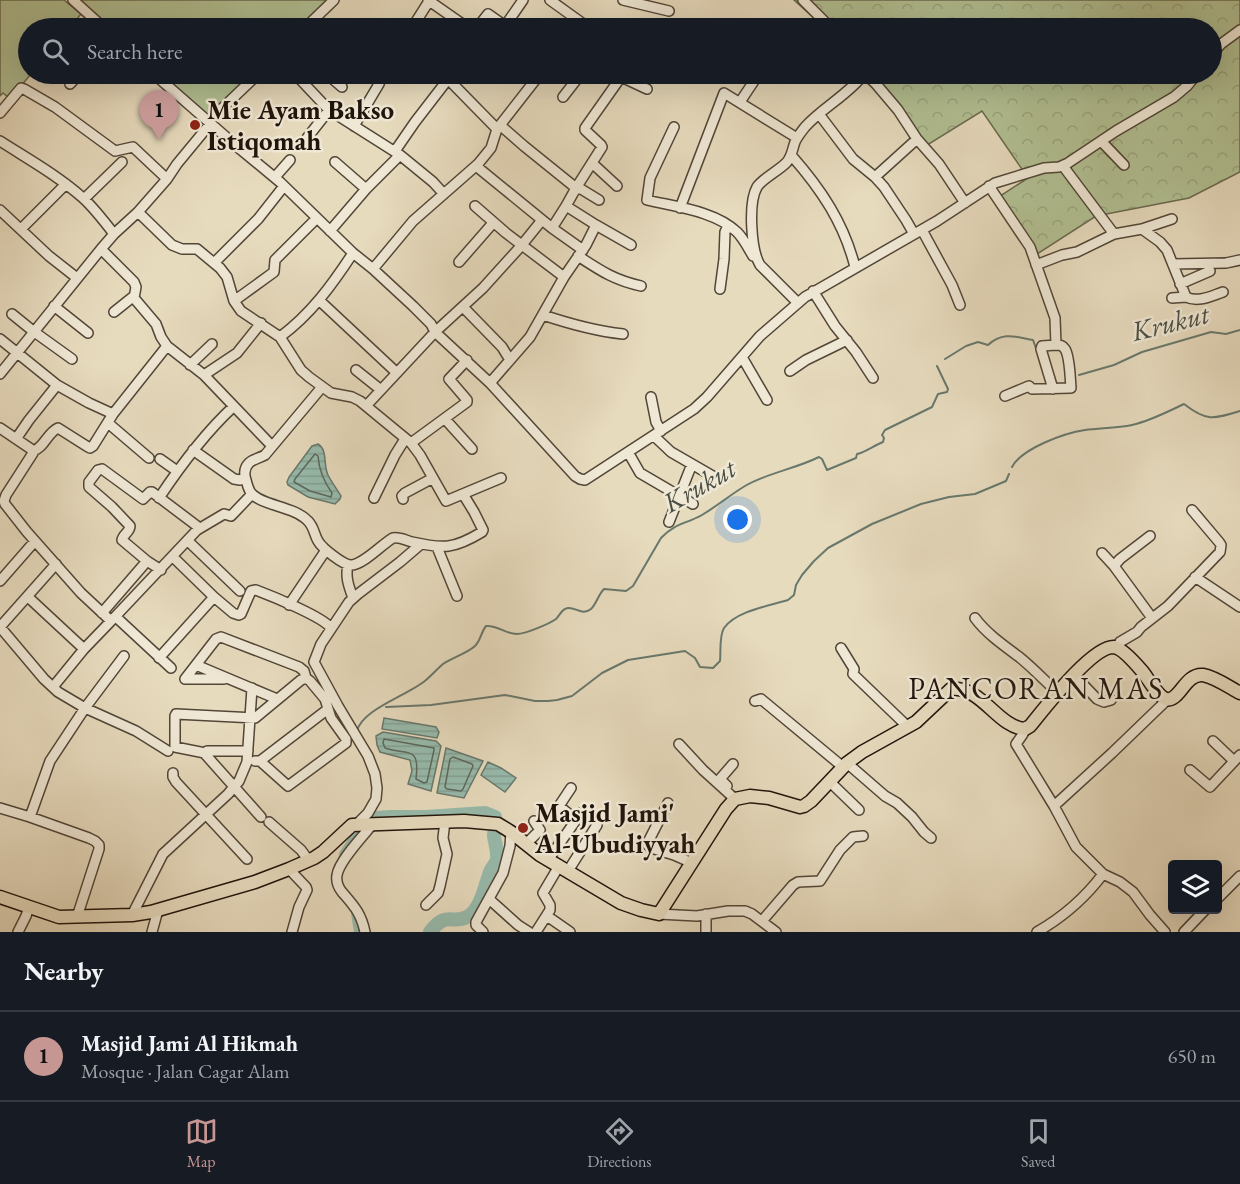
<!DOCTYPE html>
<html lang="en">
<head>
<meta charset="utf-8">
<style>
  :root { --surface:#171b24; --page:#242831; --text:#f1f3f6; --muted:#9ea1a6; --line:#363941; --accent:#c59692 }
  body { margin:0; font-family:"EB Garamond",serif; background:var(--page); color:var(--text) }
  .controls { position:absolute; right:18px; bottom:18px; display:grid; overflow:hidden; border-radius:6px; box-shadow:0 6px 24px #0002 }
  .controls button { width:54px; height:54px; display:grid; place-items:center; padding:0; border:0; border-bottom:2px solid var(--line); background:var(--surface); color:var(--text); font:30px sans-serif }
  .you { position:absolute; left:738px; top:520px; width:21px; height:21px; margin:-15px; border:4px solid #fff; border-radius:50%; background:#1a73e8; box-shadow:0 0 0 9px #1a73e833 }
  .badge { display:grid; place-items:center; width:39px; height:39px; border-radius:50%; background:var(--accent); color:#111; font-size:20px; font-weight:700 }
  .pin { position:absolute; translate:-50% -50px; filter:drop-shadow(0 2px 3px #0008) }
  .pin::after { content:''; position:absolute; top:32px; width:21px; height:18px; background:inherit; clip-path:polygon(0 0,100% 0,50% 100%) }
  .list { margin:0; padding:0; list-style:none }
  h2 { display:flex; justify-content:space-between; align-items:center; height:78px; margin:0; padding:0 24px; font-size:26px }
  h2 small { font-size:20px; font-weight:400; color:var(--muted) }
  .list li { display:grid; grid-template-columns:39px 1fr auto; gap:18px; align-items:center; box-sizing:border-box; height:90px; padding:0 24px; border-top:2px solid var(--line) }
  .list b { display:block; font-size:22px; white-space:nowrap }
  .list p { margin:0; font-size:20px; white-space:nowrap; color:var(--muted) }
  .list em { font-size:20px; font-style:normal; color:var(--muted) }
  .icon { flex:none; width:33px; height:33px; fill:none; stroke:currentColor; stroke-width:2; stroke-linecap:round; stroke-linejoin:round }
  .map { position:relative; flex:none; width:1240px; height:932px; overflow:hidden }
  .search { position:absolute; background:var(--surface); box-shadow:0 6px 24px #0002; left:18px; right:18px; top:18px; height:66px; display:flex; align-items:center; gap:15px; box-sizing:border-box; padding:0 21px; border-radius:33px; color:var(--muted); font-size:22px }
  .sheet { height:168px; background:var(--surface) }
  nav { display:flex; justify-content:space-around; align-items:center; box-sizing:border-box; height:84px; border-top:2px solid var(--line); background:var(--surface); font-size:16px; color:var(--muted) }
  nav a { display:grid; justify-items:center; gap:3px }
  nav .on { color:var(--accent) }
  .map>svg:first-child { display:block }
  .forest { fill:url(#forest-crowns); stroke:#6a6a50; stroke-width:1.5 }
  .park { fill:#b2c194; stroke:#6a6a50; stroke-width:1.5 }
  .water { fill:url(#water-rules); stroke:#68786d; stroke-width:1.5 }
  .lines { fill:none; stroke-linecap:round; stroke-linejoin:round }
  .shore { stroke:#5c685c; stroke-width:1.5 }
  .stream { stroke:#68786d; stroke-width:2 }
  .canal { stroke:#97bbad; stroke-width:8 }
  .river { stroke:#97bbad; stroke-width:14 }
  .minor-casing { stroke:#524638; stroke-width:12 }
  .major-casing { stroke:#21140c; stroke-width:15 }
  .minor { stroke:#efe8d5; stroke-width:9 }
  .major { stroke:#e7dbbe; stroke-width:12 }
  .poi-dot { fill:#8f2418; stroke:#efe8d5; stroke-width:2 }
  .labels { text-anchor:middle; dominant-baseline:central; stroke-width:5; stroke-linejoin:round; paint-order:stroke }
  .poi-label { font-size:27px; font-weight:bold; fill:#21140c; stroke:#efe8d5; text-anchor:start }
  .water-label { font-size:28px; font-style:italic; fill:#4a4e44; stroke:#efe8d5 }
  .quarter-label { font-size:30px; letter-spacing:1.5px; fill:#21140c; stroke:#efe8d5 }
</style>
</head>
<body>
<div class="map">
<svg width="1240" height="932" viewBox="0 0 1240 932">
  <defs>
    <pattern id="forest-crowns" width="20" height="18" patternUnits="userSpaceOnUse" patternTransform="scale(1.5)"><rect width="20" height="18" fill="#b2c194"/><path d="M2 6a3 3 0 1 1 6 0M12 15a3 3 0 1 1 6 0" fill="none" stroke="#99a57e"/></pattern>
    <pattern id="water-rules" width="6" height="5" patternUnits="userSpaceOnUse" patternTransform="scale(1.5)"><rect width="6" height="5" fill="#97bbad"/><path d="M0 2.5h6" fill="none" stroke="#82a094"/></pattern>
  </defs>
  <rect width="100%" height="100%" fill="#e7dbbe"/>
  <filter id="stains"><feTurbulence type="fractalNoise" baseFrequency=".00333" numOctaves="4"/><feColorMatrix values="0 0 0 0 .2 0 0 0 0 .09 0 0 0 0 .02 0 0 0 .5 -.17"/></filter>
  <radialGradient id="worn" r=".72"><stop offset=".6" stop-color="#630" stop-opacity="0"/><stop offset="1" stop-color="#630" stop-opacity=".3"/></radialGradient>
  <path class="forest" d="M794 0H1240V172L1189 198 1096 216 1034 256 994 200 1028 178 982 111 924 147 867 74H1212V28H825Z"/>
  <path class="park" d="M0 0H64L81 14 69 28H28V74H31L10 99 3 93 0 96Z
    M76 0H332L302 28H108Z
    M159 74H255L209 118Z"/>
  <path class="water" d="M318 444C328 450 323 465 328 475 332 483 337 489 341 496L340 499 335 504 308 497 288 485 287 482 289 477 312 446Z
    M384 718 436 727 439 732 437 738 382 729Z
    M383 732 436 741 441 746 431 791 408 784 412 771 410 760 380 752 377 745 376 736Z
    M446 748 483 761 464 798 437 793Z
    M488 762 501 768 516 778 505 792 481 775Z"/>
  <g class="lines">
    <path class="shore" d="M315 454 318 456C319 470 324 482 332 493L331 497 310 491 294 482 295 479Z
      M384 739 434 748V750L427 782 424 783 416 779C420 745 409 756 385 748L383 743Z
      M453 757 472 764 473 766 463 789 461 791 447 789 445 787 450 759Z"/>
    <path class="stream" d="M945 359 966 346 978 342 988 345C1003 331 1016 337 1033 340L1037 351
      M1079 375 1114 365 1142 352 1211 332 1226 334 1240 330
      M1012 467C1022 448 1065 433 1085 430 1101 428 1117 428 1132 425 1150 421 1167 412 1184 404 1207 422 1214 419 1240 411
      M386 707 431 705 505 695 535 701H548L557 700 572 696 602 673 628 660 685 651 695 658 700 667 713 668 720 661C721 651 719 636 724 628 736 611 769 606 788 600L794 595 796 585 802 575 814 561 828 548 872 524 921 504 949 497 975 494 1006 481 1009 474
      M357 731C362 709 409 695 426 680 432 675 437 669 443 664 453 657 466 654 475 646 481 640 481 632 486 626 498 625 505 634 517 634 525 634 549 624 556 619 559 616 561 611 565 609 573 604 581 617 591 609 597 603 598 595 604 589L626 591 633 586 661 538C675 523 686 524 702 515 717 506 730 495 745 486 767 473 795 469 819 457L822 459 827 470 856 458 857 454C866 452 873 446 883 442L884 438 882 435 885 430 932 407 938 394 947 392 948 389 937 366"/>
    <path class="canal" d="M343 854 363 824
      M355 913 358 932"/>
    <path class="river" d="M368 817 375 818 391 817H426L485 813 495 817C496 823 494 830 494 836 495 844 498 851 497 859 496 864 492 867 490 872 485 885 481 910 467 917 451 925 447 910 430 932"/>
    <defs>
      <path id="minor" d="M73 0 104 28
        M428 0 468 28
        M550 0 589 28
        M623 0 669 11
        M803 0 831 28
        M305 28 334 0
        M412 28 429 1
        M477 28 488 14 505 26
        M509 28 505 26 523 0
        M1212 54 1221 44 1240 30
        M154 74 234 144 280 182 353 253 373 269 413 306 431 324 435 332 490 383 575 476 580 479 585 480 694 409 707 397 760 336 805 297 937 221 995 183 1044 168 1059 167 1068 163 1116 131 1174 97 1187 86 1197 74
        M295 74 329 110 400 155 433 182 443 193
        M327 74 342 87
        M507 74H508
        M615 74 647 89
        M865 74 876 84 898 110 917 139 939 164 965 203
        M448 79 497 129
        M70 84 79 74
        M563 97 577 79 578 77 574 74
        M740 102 756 78
        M0 113 21 88 24 89 55 107 115 151 133 147 167 179
        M819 114 853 159 875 177 884 187 906 220 914 234
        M500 125 524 146 576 188 602 147 601 145 585 130V128L621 77
        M354 126 379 84 380 79 375 74
        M674 127 650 178 647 200C676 207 715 211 737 232 744 239 748 248 753 256
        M307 138 329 110
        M0 141C28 159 57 175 83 198 94 208 104 221 114 234
        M1101 141 1124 165
        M395 151 415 122 452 74
        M791 155C821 189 844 223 855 267
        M335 162 366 189
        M592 163 617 186
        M476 166 552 228 583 250
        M1063 166 1114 234
        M275 177 290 160
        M875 177 917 139
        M989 186 1030 247 1055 318 1056 345 1042 346 1041 349 1053 389
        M84 199 122 162
        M599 200 581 189 576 188 566 206 596 225 631 245
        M475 206 506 233 564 277
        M680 208 724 93 797 138
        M0 210 49 256 77 278
        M138 212 172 245 182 249H197L220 268 227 277 234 301
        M317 218 275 260 274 272 234 301 241 311 280 337C311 314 332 285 353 253
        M552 228 566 206
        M21 229 66 184
        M1142 229 1172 219
        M922 230 952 285 960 305
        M330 231 366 189 400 155
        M101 249 134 282 136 287 134 298 156 324 161 337 167 346 204 375 272 446
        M578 256C601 271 614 280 641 286
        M459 262 493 223
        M214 263 258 219 284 186
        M1173 264 1226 263 1240 260
        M1036 265 1062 255 1077 252 1114 234 1142 229 1160 242 1167 250 1186 297C1198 303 1211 296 1223 292
        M373 269 413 221 478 164 491 148 497 129 540 74
        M1180 284 1210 271
        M720 289 724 259 725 232 728 226
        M813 291 835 326 856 352 873 378
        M1172 298 1186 297
        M320 301 397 373
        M797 302 760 265C751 250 748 203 757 187 762 179 778 171 786 163 792 157 792 150 795 142 797 137 802 131 805 127 823 107 848 95 864 74
        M54 306 88 333
        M463 307 502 347 510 360
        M114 312 134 296
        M12 314 33 331 72 359
        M543 315C570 324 595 331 623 334
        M280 337 301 370 309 377 331 393 352 397 360 401 411 443 420 455 446 501 501 478
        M0 339 57 385 89 403 113 414
        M742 357 767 400
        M190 365 212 344
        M356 370 381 390
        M790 371 806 360 847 340
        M0 374 101 249 114 234 138 212 167 179 177 164 210 124 211 119 258 74
        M204 375 237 353 261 323
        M490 383 530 337 564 277 586 245 596 225
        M322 387 265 455C260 458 253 459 249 463 244 468 244 474 246 480 247 484 249 490 251 493 262 506 294 506 308 521 314 527 314 534 318 541 322 548 343 565 351 565 363 565 382 544 393 538 400 537 405 540 412 542 444 549 454 549 482 532L483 530 474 512 463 494
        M1005 396 1029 386 1032 389 1071 388C1070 377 1070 357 1065 349 1062 345 1060 345 1056 345
        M651 397 656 422 661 431
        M366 406 435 332 483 288 521 246 542 220
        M445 419 472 449
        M108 423 149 458
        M0 428 31 449 33 453 6 495 4 501 5 504 27 532 81 593 111 621 197 530 224 514 231 516 252 494
        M654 436 671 452 716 478
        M16 439 29 420 57 385
        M411 443 467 402V400L449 379 467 360
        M193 450 234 479 240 480 245 478
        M33 451C44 448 47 433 58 428L88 447 90 448 93 446 113 414 167 346
        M628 452 640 473 693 504
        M160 459 177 471
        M159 498C181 465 204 434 233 407
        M374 498 395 455 405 439
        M403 499 402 496 405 493 433 478
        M669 522 692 464
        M188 541 240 591
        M437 547 457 596
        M1102 553 1114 566 1152 618
        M173 557 214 597 233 613 239 615 241 614 251 591 256 590C272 596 323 617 331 628
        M348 565C345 577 349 587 353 598
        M1114 566 1120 559 1150 536
        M161 570 147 561 122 540C123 534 130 532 130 526L112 507 89 487V482L98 470 102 469 143 499 150 492H152L197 526V530
        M1195 577 1240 607
        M0 581 35 541
        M28 597 84 649
        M289 605 326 550
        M102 613 147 561
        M116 617 171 668
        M975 618C986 633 1003 645 1018 656 1032 667 1044 680 1057 692
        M0 627 44 679 58 692 85 708 136 731 168 751
        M0 627 56 564
        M841 648 854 669 853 674 908 727
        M1117 648 1120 642 1137 632 1141 627 1168 606 1220 552 1221 545 1219 542 1192 510
        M159 658 214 597
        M196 665 277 699
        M1074 675 1097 699 1104 702 1111 700
        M185 679 216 639 221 637 299 667 304 671 306 678
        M185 679H224
        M53 687 84 649 111 621
        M755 701 761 699 843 767
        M1023 729V734L1016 744 1054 806 1076 847 1103 874 1120 882 1133 892 1150 915 1165 932
        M1213 741 1234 761
        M679 744 703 770 735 799
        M248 751H207L205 754 261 817
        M205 753 175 747V716L176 714 255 718 301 680 306 678 310 681 325 699 331 718 346 739V743L288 786 260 761
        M255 761H260L328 709
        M847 763 885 796 897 803 912 817 924 832 931 838
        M1190 770 1210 787 1240 755
        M173 773V777L176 782 247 859
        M829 781 859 810
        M727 786 720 779 733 764
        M571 788 559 806 576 820
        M668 803 647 844 651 848 674 855 692 863
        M1054 806 1112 753 1168 699
        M0 808 30 817 50 761 85 708 124 656
        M30 817 89 838 95 841 99 845V849L77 917
        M269 822 301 850 309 861
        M357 824 368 813 376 799 377 788 375 774 368 756 338 706 314 662 321 644 349 602 358 594 400 562 421 544
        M526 844 540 830 534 821
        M548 860 581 813H583L597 817 601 815
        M289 869 306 887 307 890 299 907 292 932
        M568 871 597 825
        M1218 898 1240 876
        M489 899 518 925 529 932
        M426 905 438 893 440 886 447 854 443 838 445 821
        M659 914 697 916 728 911H745L752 914 776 932
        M132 915 163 854 228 794 239 781 247 762 252 688
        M547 916 570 932
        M762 921 793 885 798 882 820 881 840 850 853 837 863 836
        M18 932 26 916 29 907
        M152 932 158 910
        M365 932C361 913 354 906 342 892 338 887 336 881 337 875 339 861 363 836 372 825
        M483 932 476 925V922L503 873 510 846 511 832
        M536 932 550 910V905L543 893 559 866
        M706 932V914
        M1037 932C1063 917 1085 898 1103 874
        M1184 932 1205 910"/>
      <path id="major" d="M0 897 59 917 132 915 151 912 255 882 289 869 314 858 323 852 352 825 464 821 498 824 511 832 540 855 621 903 641 910 659 914 726 809 735 799 750 796 769 798 800 807 804 806 811 801 847 763 862 752 916 722 951 689C982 686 997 727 1025 729L1030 726C1044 709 1092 646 1114 647 1122 648 1136 664 1142 671 1148 678 1157 696 1166 699 1179 703 1185 673 1203 675 1215 677 1229 687 1240 693"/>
    </defs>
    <use href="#minor" class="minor-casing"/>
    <use href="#major" class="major-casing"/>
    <use href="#minor" class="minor"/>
    <use href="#major" class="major"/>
  </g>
  <g class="poi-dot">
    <circle cx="195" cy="125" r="6"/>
    <circle cx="523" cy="828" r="6"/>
  </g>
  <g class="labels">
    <g class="poi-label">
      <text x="207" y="109">Mie Ayam Bakso<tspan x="207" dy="31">Istiqomah</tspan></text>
      <text x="535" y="812">Masjid Jami'<tspan x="535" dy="31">Al-Ubudiyyah</tspan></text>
    </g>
    <g class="water-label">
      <text transform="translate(1170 322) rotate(-14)">Krukut</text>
      <text transform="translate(699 485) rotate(-30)">Krukut</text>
    </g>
    <g class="quarter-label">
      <text x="1036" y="688">PANCORAN MAS</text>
    </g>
  </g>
  <rect width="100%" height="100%" filter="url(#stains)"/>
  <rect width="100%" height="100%" fill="url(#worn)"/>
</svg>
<div class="controls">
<button><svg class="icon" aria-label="layers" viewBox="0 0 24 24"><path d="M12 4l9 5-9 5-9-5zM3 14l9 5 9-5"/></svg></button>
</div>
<div class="you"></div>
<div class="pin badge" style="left:159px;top:140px">1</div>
<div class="search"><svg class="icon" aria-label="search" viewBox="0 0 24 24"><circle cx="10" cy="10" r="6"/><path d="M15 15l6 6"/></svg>Search here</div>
</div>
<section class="sheet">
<h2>Nearby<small></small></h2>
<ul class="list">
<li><span class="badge">1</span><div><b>Masjid Jami Al Hikmah</b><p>Mosque · Jalan Cagar Alam</p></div><em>650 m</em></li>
</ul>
</section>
<nav>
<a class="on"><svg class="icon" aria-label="map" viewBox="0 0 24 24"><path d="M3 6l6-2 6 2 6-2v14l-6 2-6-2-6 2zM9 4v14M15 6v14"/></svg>Map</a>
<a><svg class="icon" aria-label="directions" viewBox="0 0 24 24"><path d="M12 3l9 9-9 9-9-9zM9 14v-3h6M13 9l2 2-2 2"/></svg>Directions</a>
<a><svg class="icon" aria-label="saved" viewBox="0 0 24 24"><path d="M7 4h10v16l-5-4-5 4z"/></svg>Saved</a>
</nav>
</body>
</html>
